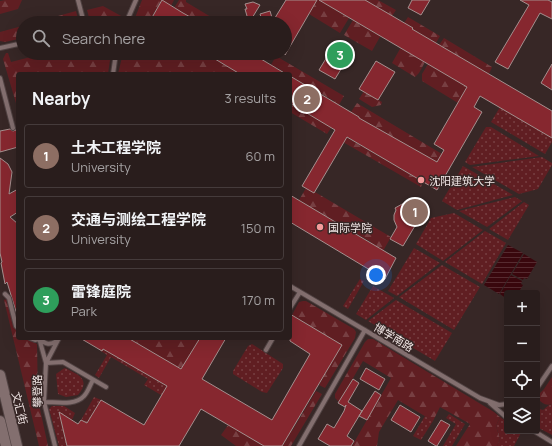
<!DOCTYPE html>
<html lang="en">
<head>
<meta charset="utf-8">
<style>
  :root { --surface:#291d1c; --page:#352a29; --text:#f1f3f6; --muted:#a5a2a3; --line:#453b3b; --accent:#0b8043 }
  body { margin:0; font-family:Manrope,"Noto Sans SC",sans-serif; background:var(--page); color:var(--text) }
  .controls { position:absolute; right:12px; bottom:12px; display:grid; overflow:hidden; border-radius:4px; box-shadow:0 4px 16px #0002 }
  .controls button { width:36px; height:36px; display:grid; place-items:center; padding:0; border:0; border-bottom:1px solid var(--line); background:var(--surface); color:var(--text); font:20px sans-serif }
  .you { position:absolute; left:376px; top:275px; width:14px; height:14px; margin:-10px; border:3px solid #fff; border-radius:50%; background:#1a73e8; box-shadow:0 0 0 6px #1a73e833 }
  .badge { display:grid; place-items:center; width:26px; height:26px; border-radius:50%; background:var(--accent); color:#fff; font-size:13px; font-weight:700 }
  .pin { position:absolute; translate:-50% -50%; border:2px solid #fff; box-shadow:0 1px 4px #0006 }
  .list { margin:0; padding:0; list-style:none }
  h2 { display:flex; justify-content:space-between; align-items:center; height:52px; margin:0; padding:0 16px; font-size:17px }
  h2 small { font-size:13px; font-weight:400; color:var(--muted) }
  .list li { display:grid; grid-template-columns:26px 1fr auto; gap:12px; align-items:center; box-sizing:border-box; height:64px; margin:0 8px 8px; padding:0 8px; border:1px solid var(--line); border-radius:4px }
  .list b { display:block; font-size:15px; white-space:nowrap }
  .list p { margin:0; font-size:13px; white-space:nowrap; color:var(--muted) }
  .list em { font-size:13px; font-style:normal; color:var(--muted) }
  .icon { flex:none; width:22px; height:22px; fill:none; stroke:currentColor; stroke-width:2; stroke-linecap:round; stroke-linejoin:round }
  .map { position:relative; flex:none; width:552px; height:446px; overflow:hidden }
  .search { position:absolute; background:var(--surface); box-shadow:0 4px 16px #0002; left:16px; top:16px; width:276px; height:44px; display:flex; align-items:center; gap:10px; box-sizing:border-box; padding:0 14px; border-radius:22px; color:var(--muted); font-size:15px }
  .panel { position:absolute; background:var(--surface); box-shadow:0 4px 16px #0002; left:16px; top:72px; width:276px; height:268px; border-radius:4px }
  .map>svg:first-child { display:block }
  .grass { fill:url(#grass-dots) }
  .forest { fill:url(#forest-firs) }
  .water { fill:url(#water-rules) }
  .building { fill:#86272f; stroke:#a48f8e }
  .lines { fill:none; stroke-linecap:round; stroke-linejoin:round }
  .service-casing { stroke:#514343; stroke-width:6 }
  .tertiary-casing { stroke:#514343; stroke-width:12 }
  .service { stroke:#836f6f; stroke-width:4 }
  .tertiary { stroke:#836f6f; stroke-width:10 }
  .poi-dot { fill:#f59b9b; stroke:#372726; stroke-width:1.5 }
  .labels { text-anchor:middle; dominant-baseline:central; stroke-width:3; stroke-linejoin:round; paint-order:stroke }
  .poi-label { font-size:11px; fill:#f2e7e6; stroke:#372726; text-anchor:start }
  .street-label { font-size:11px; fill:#f2e7e6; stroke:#372726 }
</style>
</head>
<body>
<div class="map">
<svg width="552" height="446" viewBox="0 0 552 446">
  <defs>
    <pattern id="grass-dots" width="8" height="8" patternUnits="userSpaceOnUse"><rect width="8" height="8" fill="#601e22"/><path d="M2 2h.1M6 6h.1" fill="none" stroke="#773f42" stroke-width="1.8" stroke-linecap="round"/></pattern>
    <pattern id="forest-firs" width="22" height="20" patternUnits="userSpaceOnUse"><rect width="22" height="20" fill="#601e22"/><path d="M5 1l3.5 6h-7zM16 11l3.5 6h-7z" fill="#773f42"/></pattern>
    <pattern id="water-rules" width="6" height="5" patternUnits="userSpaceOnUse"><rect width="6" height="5" fill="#39070d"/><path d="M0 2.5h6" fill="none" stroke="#562b30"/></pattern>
  </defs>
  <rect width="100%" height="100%" fill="#372726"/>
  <path class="grass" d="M500 107 552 138V142L545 154 491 122Z
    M486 127H491L539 156 470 165 465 162Z
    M542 157 552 163V165L538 189 519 194 472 167Z
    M463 166 513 195 457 210 442 201Z
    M515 197 522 201 487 227 459 211Z
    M524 202 529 205 508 240 489 229Z
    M454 213 483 230 443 261 416 244 431 218Z
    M485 231 506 243 482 284 445 262Z
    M414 248 440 263 397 296 388 291Z
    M442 265 480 287 454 330 399 297Z
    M360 279 364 281 348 309 343 306Z
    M373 286 394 298 366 320 356 314Z
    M396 300 452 333 435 361 368 321Z
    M106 342 107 351 165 385 169 379 173 402 144 385 148 379 111 357 99 378 95 375 107 355 101 351Z
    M252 344 283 364V368L267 393 262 392 233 374V371L248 346Z
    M65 368C79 375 91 379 78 395L66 397 58 394 56 374 63 369Z
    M94 397 101 400 87 423 81 420Z
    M552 404V435L537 427V408L543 410 549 405Z
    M52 406H64L75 413 72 420 65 416 61 422 67 446H59L49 409Z
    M449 414 465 424 452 446H443L456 424 446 418Z
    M425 416 433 421 421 440 413 436Z
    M500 417 507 422V431H522L514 446H497L500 439 496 426Z"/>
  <path class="forest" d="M5 0H22L18 9 0 14V1Z
    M142 0H174L171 6 161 1 148 23H133Z
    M179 0H186V2L216 20 217 23H201L186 15 181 23 177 20 182 12 174 8Z
    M310 0H319L349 18 340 33 309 14 313 6 308 3Z
    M365 0H378L396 10 387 24Z
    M103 6 123 17 121 22 110 23 99 19 90 21 87 10Z
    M76 11 79 23H56L58 16Z
    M408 17 440 36 436 43 416 32 408 36 412 28 404 23Z
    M353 20 376 34 385 28 372 51 344 35Z
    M22 26 23 38 5 42 0 41V32Z
    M444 38 492 67 489 74 439 45Z
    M405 40 425 62 419 73 415 77 392 63Z
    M6 53H8L11 62 46 53H111L108 74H18V110L3 59Z
    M123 53H205L240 74H118Z
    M276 56 344 96 335 112 330 109 334 101 290 76V74H287L276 67 272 74 267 72Z
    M428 64 474 81 458 103 422 81V74Z
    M364 91 382 102 381 105 372 107 359 99Z
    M290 103 332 117 327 125 331 128 327 134 290 112Z
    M357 103 442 154 437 162 355 124 359 117 351 112Z
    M339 133 423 182 421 187 336 138Z
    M306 188 314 193 315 192 391 237 383 251H366L371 242 312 208 307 217 302 214 307 205 299 200Z
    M7 299 14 326 18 331V338H27L37 344 38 400 48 446H39L4 300Z
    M303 301H306L354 329 356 332 355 338 325 388 319 385 328 368 322 360 330 365 342 345 292 315 299 302Z
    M128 338H200L183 367 189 374Z
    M368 339H373L494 412 500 417 496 426 500 439 497 446H456L470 424 440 407 433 421 398 400 379 432 377 446H352L391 378 363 361 339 402 335 398V394L365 342Z
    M552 377V404C545 406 542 403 537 398V396L544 389Z
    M316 391 322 394 291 446H282L289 434 282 429 283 426 292 431Z
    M228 425 262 433 257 442 264 446H236L221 435Z"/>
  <path class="water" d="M508 245 523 253 499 294 484 285Z
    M524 254 537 262 527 279 524 278 523 280 512 274Z
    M511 275 522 281 521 284 523 285 518 293H507V299L500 294Z"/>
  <path class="building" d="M162 0 183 13 201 23H154L150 21Z
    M286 0H317L285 55V23H263L260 14 270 11 273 21Z
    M319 0H365L413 28 412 29 552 111V138L480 96 474 107 482 112 437 190 347 137 314 193 302 186 335 130 290 103V76L359 117V118L437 162 444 150 434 144 467 87Z
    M412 0H430L421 15 408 8Z
    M520 0H548L552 2V19L540 13 508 69 495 62 529 5Z
    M253 2 260 5 249 23 245 9H247L245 4Z
    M330 52 346 61 335 79 319 70Z
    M205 53H251L286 74H240Z
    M376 61 395 72 378 100 359 89Z
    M552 64V90L541 83Z
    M16 127H18V147L0 152V131L10 129 13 131 16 130Z
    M0 158 8 164 12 172 9 194 18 189V212L10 217 18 224V315H17L7 282 5 284 1 263 2 262 0 253Z
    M290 195 396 258 385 279 290 222Z
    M412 202 425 209 403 246 390 239 397 227 394 220V215L396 210 395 208 404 203 409 206Z
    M290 314 342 345 282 446H264L201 409 179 446H67L59 412 78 424 81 420 87 423 101 400 144 425 167 386 103 349 102 351 80 338H128L181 369 200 338H226L202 379 272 420 310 354 290 341Z
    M366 368 385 379 379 390 360 379Z
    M353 379 359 383 348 402 362 411 347 436 354 441 351 446H330L318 439 327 424 334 428 344 411 346 405 345 407 338 403Z
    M375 391 381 395 367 420 359 416Z
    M400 405 420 417 411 432 391 420Z
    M441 420 450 425 437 446H436L428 441Z"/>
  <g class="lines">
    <defs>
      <path id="service" d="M78 0 84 23
        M126 23 136 0
        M0 48 23 43
        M113 74 116 53
        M0 78 13 128
        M290 286 480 398 499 405 507 404
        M5 294 9 298 16 326 18 328
        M290 308 300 292
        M30 338 35 340 40 339C46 345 50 345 57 341
        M39 338 46 363 63 362 106 387
        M266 350 273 338
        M537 388 552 366
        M44 402C56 402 75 406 84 396 88 392 90 385 93 380
        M490 403 507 418
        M534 431 552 442
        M55 446 44 402 46 363 59 338
        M299 446 365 330"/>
      <path id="tertiary" d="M0 375 17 446
        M0 421 6 446"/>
    </defs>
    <use href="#service" class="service-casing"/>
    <use href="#tertiary" class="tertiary-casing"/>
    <use href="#service" class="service"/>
    <use href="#tertiary" class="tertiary"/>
  </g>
  <g class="poi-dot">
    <circle cx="421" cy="180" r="4"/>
    <circle cx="320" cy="227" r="4"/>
  </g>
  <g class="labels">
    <g class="poi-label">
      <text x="429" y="180">沈阳建筑大学</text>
      <text x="328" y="227">国际学院</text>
    </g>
    <g class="street-label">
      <text transform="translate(394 337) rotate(31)">博学南路</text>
      <text transform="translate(37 391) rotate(-91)">攀登路</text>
      <text transform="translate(20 408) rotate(76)">文汇街</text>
    </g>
  </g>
</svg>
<div class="controls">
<button>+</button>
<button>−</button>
<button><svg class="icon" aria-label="locate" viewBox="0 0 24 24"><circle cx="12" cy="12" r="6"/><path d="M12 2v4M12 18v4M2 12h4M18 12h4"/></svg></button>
<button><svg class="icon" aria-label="layers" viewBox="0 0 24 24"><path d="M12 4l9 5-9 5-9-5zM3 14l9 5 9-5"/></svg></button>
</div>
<div class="you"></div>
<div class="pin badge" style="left:415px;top:212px;background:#8d6e63">1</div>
<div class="pin badge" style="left:307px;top:99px;background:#8d6e63">2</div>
<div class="pin badge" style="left:340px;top:55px;background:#2e9e5b">3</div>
<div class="search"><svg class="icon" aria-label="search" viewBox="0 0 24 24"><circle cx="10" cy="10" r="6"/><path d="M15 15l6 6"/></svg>Search here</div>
<section class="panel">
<h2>Nearby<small>3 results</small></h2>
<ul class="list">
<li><span class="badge" style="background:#8d6e63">1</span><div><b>土木工程学院</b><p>University</p></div><em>60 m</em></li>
<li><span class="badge" style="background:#8d6e63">2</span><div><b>交通与测绘工程学院</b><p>University</p></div><em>150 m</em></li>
<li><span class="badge" style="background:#2e9e5b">3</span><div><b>雷锋庭院</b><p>Park</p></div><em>170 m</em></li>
</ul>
</section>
</div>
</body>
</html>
